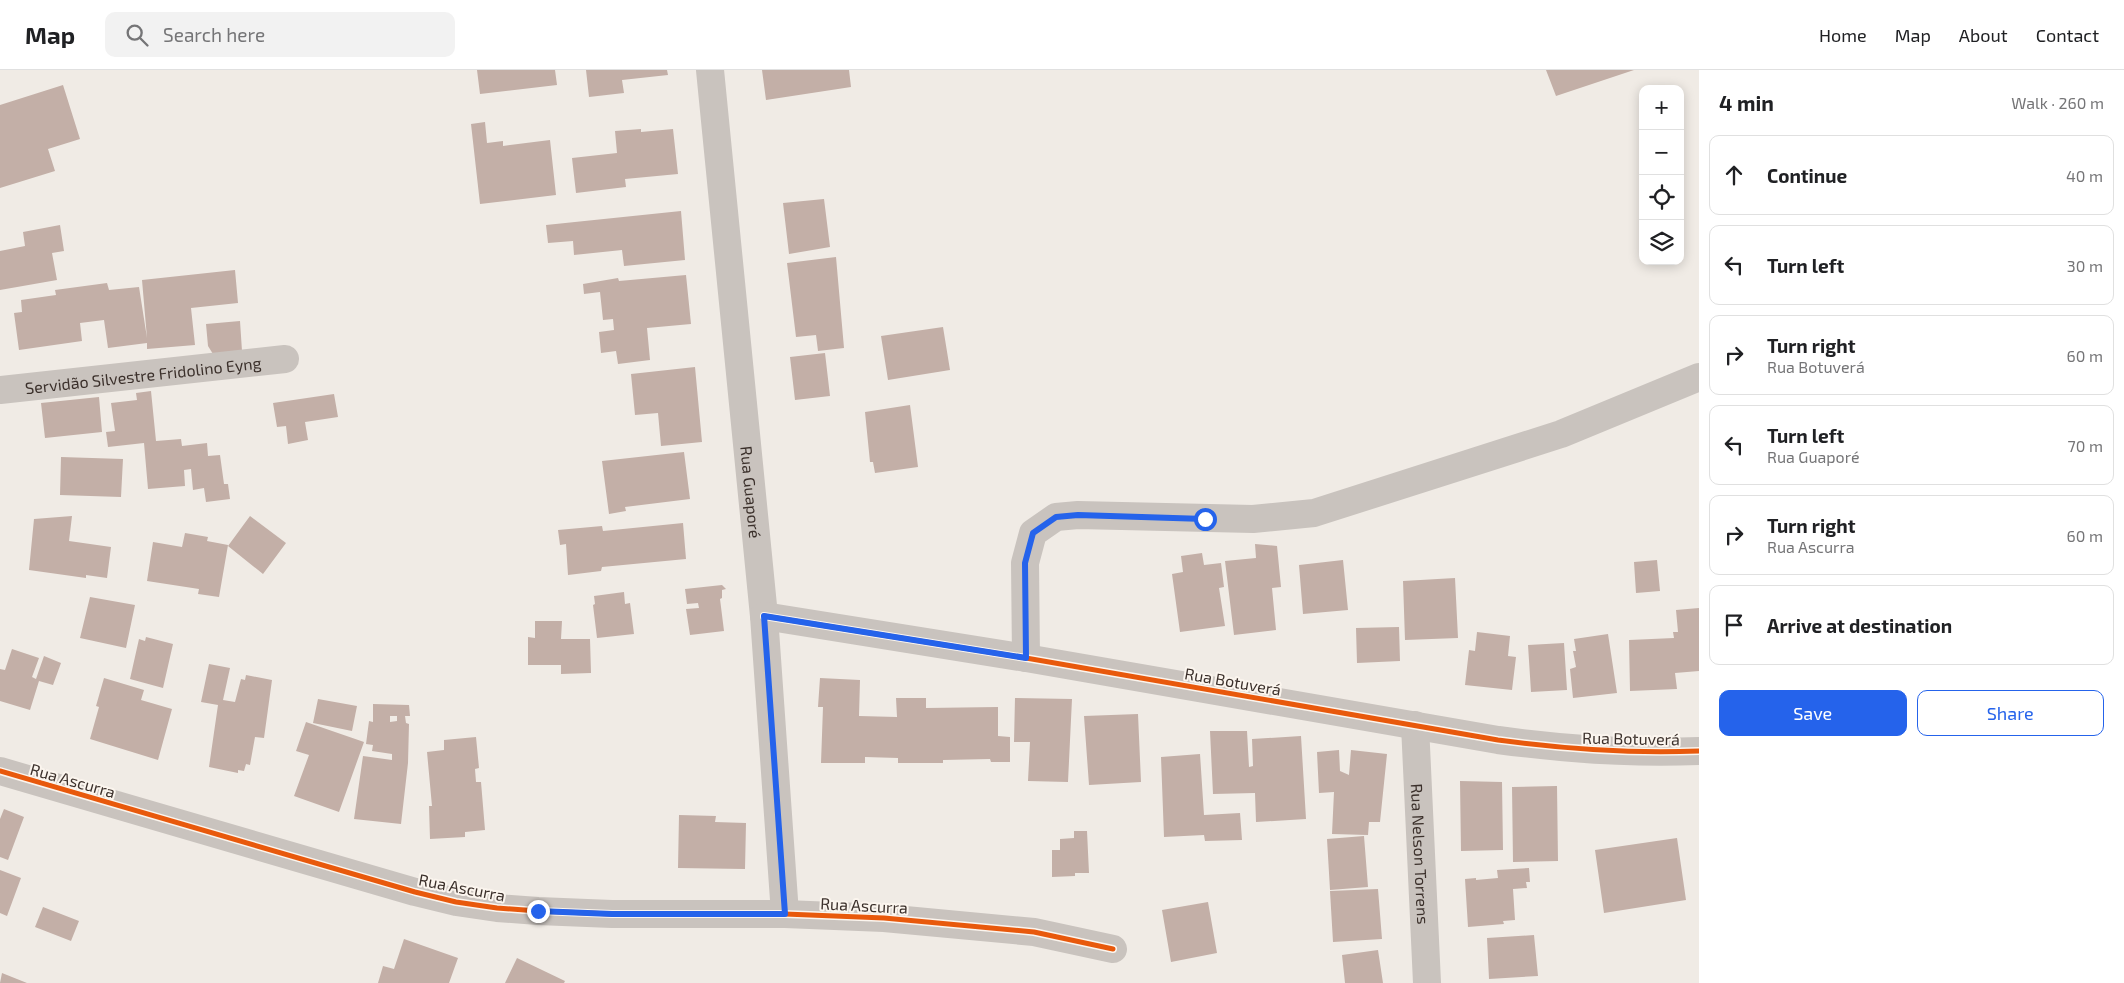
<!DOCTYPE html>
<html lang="en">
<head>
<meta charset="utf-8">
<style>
  :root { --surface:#fff; --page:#f2f2f2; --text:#202124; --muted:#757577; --line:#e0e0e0; --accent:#2563eb }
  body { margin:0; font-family:"Exo 2",sans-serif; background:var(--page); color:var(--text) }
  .controls { position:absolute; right:15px; top:15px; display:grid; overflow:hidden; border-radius:10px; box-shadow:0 2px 12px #0003 }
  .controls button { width:45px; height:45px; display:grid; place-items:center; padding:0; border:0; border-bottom:1px solid var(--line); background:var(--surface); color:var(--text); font:25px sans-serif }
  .stop { position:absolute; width:15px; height:15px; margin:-11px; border:4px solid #2563eb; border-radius:50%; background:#fff }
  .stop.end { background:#2563eb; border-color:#fff; box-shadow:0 1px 5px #0008 }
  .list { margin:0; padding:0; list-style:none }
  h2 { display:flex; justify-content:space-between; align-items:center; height:65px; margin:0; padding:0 20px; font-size:21px }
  h2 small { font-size:16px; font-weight:400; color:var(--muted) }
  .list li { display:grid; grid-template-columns:32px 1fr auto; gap:15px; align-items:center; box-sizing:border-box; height:80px; margin:0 10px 10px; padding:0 10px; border:1px solid var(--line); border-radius:10px }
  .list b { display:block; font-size:19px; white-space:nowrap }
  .list p { margin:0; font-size:16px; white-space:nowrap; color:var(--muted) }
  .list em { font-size:16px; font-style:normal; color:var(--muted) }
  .actions { display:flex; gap:10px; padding:15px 20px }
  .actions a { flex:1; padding:11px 0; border:1px solid var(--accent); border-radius:10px; text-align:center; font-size:18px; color:var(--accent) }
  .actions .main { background:var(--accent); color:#fff }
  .icon { flex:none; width:28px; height:28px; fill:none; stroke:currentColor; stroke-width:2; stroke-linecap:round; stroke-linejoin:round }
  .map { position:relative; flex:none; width:1699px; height:913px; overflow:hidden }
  header { display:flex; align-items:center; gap:30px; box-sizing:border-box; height:70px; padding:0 25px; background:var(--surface); border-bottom:1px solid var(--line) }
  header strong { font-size:24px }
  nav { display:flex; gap:28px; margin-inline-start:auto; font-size:18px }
  .search { width:350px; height:45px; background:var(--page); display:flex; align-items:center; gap:12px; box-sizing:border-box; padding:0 18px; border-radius:10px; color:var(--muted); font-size:19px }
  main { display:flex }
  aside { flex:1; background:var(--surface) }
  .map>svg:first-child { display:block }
  .building { fill:#c3afa7; fill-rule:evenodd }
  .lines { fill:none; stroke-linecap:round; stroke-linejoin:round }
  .minor { stroke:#c9c3be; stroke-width:28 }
  .cycleway-casing { stroke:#fbf5ee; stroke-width:8 }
  .cycleway { stroke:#e8590c; stroke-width:5 }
  .route { stroke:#2563eb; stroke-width:6 }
  .labels { text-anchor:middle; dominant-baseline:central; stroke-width:4; stroke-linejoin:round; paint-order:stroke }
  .street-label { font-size:16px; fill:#3b302b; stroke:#fbf5ee }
</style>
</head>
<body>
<header>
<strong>Map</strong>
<div class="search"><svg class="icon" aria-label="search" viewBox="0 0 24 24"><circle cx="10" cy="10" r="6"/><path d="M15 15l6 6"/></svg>Search here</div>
<nav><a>Home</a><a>Map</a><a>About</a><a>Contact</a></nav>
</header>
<main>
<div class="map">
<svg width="1699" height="913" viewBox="0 0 1699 913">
  <rect width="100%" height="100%" fill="#f0ebe5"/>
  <path class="building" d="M477 0H555L557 15 480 24Z
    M586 0H667L668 5 622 10 624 23 589 27Z
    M762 0H849L851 17 766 30Z
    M1546 0H1634L1556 26Z
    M63 15 80 69 48 79 55 101 0 118V35Z
    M485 52 487 73 503 71V76L550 70 556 125 480 134 471 54Z
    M641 59V62L673 59 678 104 625 109 626 117 576 123 572 88 617 83 615 61Z
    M824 129 830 177 789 184 783 133Z
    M681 141 685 190 624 196 622 180 574 185 573 171 548 173 546 155Z
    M60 155 64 181 52 183 57 210 0 220V181L25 176 23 162Z
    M836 187 844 278 818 281 816 265 796 267 787 193Z
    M235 200 238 233 191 238 195 275 147 279V273L108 278 104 250 80 253 82 271 19 280 14 243 22 242 21 230 56 225 55 220 107 213 109 220 139 217 147 268 142 210Z
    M686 205 691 254 647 258 650 290 618 294 616 281 601 283 599 262 614 260 613 249 603 250 600 222 584 224 583 214 618 208 619 211Z
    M240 251 242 281 213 284 208 276 206 254Z
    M943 257 950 300 888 310 881 266Z
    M825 283 830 326 795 330 790 287Z
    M695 297 702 372 661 376 658 343 635 345 631 304Z
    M151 321 156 371 181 369 182 376 207 373 208 386 220 385 224 414H228L230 429 206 432 204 418 193 420 191 399 184 400 185 416 148 419 144 373 108 377 106 362 115 361 111 333 137 330 136 323Z
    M334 324 338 347 305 352 308 370 288 374 286 356 277 357 273 333Z
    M99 327 102 362 45 368 41 333Z
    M910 335 918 397 875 403 873 392H870L865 342Z
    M684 382 690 429 625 437 626 441 609 444 602 391Z
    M61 387 123 389 121 427 60 425Z
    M72 446 69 471 111 477 107 508 86 505V508L29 500 34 449Z
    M250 446 286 473 263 504 228 476Z
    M683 453 686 489 602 497 601 501 568 505 566 474 560 475 558 460 602 456 603 461Z
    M185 463 208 467 207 471 228 475 219 527 198 524 199 519 147 511 153 472 182 477Z
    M1255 474 1277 476 1281 517 1272 518 1276 560 1234 565 1225 491 1256 488Z
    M1202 483 1204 495 1221 493 1224 517 1219 518 1225 556 1180 562 1172 504 1183 502 1181 486Z
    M1343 490 1348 540 1303 544 1299 495Z
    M1657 490 1660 521 1636 523 1634 492Z
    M1455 508 1458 568 1405 570 1403 511Z
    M722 515 726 519 722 520V528L720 529 724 561 690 565 686 539 699 538 698 533 687 534 685 519Z
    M624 522 625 534 630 533 634 564 597 568 593 535 595 534 594 526Z
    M90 527 135 535 126 578 80 568Z
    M1699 538V601L1675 603 1677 619 1630 621 1629 570 1674 568 1673 562H1678L1676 540Z
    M535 551H562L561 569H590L591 603 561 604V595H528V567L535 568Z
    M1399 557 1400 591 1357 593 1356 558Z
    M1477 562 1510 566 1508 586 1516 587 1512 620 1465 615 1469 580 1475 581Z
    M1608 564 1617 623 1573 628 1570 599 1576 597 1573 581H1576L1574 569Z
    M146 567 173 574 163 618 130 609 139 569 145 571Z
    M1564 573 1567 620 1531 622 1528 575Z
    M12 579 39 588 32 607 36 609 44 586 61 593 53 615 39 611 30 640 0 631V599L5 600Z
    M209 594 230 598 223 630 235 632 241 609 245 610 246 605 272 610 264 668 255 667 250 695 246 694 244 701 238 700V703L209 697 218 635 201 632Z
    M104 608 144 620 141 630 172 639 158 690 90 669 99 637 96 636Z
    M820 608 860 610 859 646 897 647 896 628H926V638L998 637V666L1010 667V692H991L990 689 943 690V693H898V688L865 687V693H821L823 637H818Z
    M1015 628 1072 629 1068 712 1028 711 1030 672H1014Z
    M318 629 357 636 352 661 313 653Z
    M373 634 409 635 410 646H405L406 653 409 654 408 693 401 754 354 749 363 686 392 690V684L372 681 373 675 366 674 369 651 373 652ZM390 646H397V651L390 652Z
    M1138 644 1141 712 1089 715 1084 646Z
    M306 652 364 672 339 742 294 726 309 685 296 681Z
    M1210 661H1247L1249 697 1253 696 1252 669 1301 666 1306 749 1256 752 1255 723 1213 724Z
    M476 667 479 698 475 699 476 712H481L485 760 465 762V767L430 769 429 736H432L427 682 444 680V670Z
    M1339 680 1340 701 1349 705 1351 680 1387 684 1380 752H1369L1368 765 1332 764 1334 722 1319 723 1317 682Z
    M1200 684 1204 745 1240 743 1242 770 1205 771 1204 765 1164 767 1161 687Z
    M1460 711 1502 712 1503 780 1461 781Z
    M1557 716 1558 791 1513 792 1512 717Z
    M4 739 24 747 8 790 0 787V749Z
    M679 745 716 746 715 752 746 753 745 799 678 798Z
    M1074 761H1087L1089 803H1075V806L1052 807V780H1060V769L1074 768Z
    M1364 766 1368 817 1330 820 1327 769Z
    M1677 768 1686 830 1604 843 1595 780Z
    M1529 798 1530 812H1526L1527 818 1513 819 1515 850 1503 851 1504 854 1468 857 1465 809 1476 808V810L1498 808 1497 800Z
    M0 800 21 808 7 846 0 843Z
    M1378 819 1382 869 1333 872 1330 821Z
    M1208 832 1217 883 1171 892 1162 840Z
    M43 837 79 851 71 871 35 857Z
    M1534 865 1538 906 1489 909 1487 868Z
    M404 869 458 888 449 913H378L383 896 394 899Z
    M1378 880 1383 913H1345L1342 885Z
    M517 888 565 911 564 913H505Z
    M2 903 27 913H0Z"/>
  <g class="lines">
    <g class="minor">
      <path id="s1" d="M710 0 764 546 785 844"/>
      <path id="s2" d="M0 320 285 289"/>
      <path d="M764 546 1026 588 1498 670C1565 679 1631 684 1699 681"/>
      <path d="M1026 588 1025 493 1033 463 1056 447 1078 445 1253 449 1314 443 1561 364 1699 307"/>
      <path id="s3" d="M1415 655 1427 913"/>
      <path d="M0 701 415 822 456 832 497 838 538 841 612 844H785L884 848 1034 862 1113 879"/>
    </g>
    <defs>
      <path id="cycleway" d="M764 546 1026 588 1498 670C1565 679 1631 684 1699 681
        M0 701 415 822 456 832 497 838 538 841 612 844H785L884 848 1034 862 1113 879"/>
    </defs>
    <use href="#cycleway" class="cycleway-casing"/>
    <use href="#cycleway" class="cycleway"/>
  </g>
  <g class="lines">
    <path class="route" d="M538 841 612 844H785L764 546 1026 588 1025 493 1033 463 1056 447 1078 445 1205 449"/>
  </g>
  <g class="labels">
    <g class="street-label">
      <text stroke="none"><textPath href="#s2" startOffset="144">Servidão Silvestre Fridolino Eyng</textPath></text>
      <text stroke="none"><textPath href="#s1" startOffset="424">Rua Guaporé</textPath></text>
      <text transform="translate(1233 611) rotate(10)">Rua Botuverá</text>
      <text transform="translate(1631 668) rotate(1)">Rua Botuverá</text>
      <text transform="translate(73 710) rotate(16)">Rua Ascurra</text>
      <text stroke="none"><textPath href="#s3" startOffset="129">Rua Nelson Torrens</textPath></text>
      <text transform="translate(462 817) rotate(11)">Rua Ascurra</text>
      <text transform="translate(864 835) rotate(3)">Rua Ascurra</text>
    </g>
  </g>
</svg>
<div class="controls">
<button>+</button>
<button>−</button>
<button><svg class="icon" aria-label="locate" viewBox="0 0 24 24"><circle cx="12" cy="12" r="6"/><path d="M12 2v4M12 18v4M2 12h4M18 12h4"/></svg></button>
<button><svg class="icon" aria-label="layers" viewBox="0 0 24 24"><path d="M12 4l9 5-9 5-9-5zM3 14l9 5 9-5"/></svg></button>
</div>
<div class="stop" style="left:1205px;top:449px"></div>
<div class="stop end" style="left:538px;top:841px"></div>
</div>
<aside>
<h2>4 min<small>Walk · 260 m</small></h2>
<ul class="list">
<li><svg class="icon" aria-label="ahead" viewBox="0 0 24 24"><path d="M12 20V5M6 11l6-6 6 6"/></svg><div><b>Continue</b></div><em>40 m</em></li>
<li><svg class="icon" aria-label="left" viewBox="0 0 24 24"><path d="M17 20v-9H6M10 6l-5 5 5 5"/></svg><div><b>Turn left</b></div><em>30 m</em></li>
<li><svg class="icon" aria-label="right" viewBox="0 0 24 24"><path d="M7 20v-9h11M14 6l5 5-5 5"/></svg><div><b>Turn right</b><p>Rua Botuverá</p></div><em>60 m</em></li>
<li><svg class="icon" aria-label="left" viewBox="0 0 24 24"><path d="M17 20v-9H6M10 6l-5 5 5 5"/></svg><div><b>Turn left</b><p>Rua Guaporé</p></div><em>70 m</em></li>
<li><svg class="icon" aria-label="right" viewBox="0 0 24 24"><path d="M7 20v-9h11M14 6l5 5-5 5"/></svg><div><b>Turn right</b><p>Rua Ascurra</p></div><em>60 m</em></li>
<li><svg class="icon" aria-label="arrive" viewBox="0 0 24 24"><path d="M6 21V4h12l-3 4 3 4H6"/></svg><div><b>Arrive at destination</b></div></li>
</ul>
<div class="actions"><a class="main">Save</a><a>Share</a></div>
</aside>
</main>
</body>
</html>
